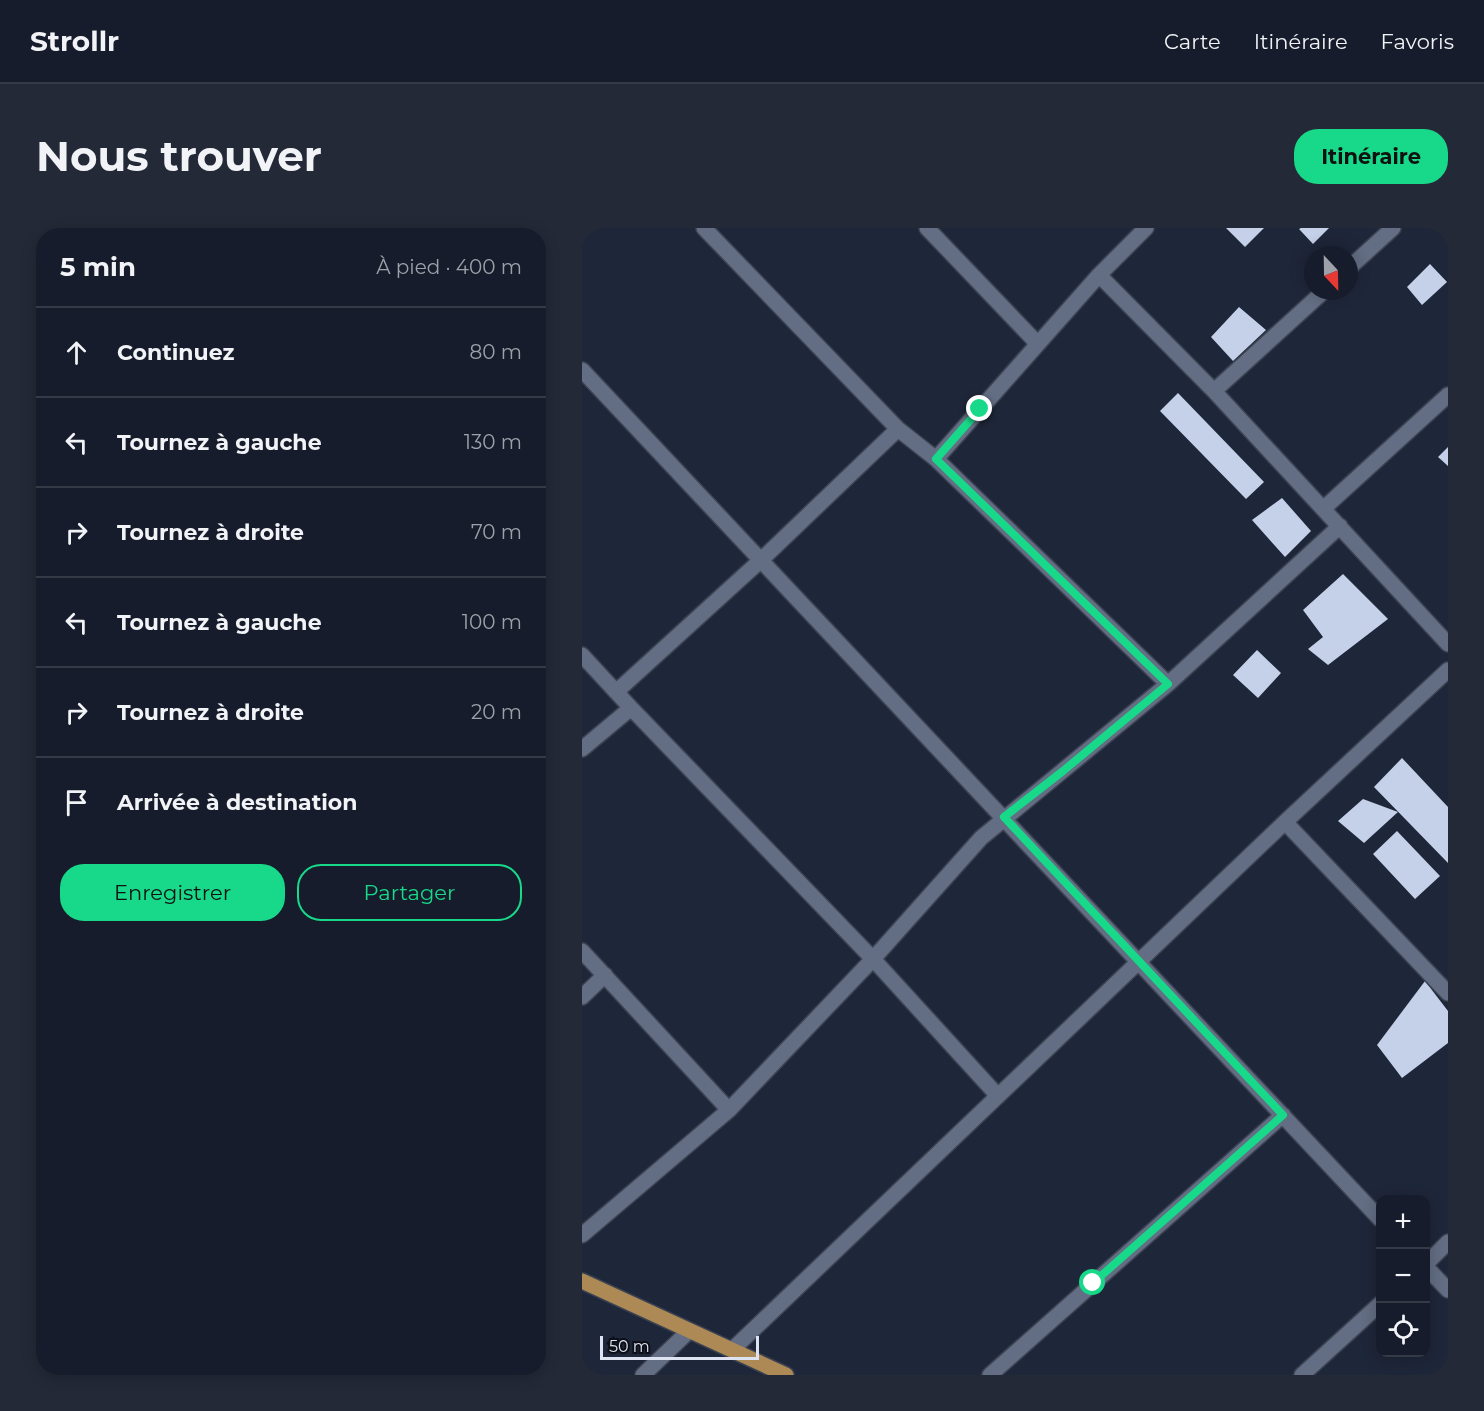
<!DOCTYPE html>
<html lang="fr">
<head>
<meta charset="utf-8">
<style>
  :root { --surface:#161c2b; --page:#232937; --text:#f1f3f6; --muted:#9ea1a9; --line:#353a47; --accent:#18d989 }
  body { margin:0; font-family:Montserrat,sans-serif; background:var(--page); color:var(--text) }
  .controls { position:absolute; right:18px; bottom:18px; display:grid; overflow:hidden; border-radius:12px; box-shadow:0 3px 15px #0003 }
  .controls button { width:54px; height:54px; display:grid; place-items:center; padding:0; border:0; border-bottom:2px solid var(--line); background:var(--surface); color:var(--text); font:30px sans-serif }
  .compass { position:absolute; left:722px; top:18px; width:54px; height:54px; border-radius:50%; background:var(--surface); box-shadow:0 3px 15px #0003; rotate:158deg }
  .scale { position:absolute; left:18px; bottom:15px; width:159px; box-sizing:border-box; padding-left:6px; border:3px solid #dde3f0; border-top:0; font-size:16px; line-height:21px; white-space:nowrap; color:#dde3f0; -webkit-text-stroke:4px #0c0f18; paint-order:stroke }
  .stop { position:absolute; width:18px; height:18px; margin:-14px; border:4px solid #18d989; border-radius:50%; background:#fff }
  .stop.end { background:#18d989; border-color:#fff; box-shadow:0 2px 6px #0008 }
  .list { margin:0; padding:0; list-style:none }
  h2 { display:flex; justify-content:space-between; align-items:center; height:78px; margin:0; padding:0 24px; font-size:26px }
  h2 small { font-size:20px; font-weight:400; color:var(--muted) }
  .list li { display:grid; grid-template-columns:39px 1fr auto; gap:18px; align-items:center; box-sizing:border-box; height:90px; padding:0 24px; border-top:2px solid var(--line) }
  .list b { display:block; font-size:22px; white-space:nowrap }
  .list em { font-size:20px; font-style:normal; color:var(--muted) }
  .actions { display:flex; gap:12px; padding:18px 24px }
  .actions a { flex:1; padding:14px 0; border:2px solid var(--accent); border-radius:24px; text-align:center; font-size:21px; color:var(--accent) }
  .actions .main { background:var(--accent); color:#111 }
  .icon { flex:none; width:33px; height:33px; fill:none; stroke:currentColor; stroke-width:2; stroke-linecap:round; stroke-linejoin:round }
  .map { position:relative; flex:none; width:866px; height:1147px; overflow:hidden; border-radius:24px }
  header { display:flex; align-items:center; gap:36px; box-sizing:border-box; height:84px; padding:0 30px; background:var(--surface); border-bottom:2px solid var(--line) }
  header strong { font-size:28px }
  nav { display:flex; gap:33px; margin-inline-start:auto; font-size:21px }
  .intro { display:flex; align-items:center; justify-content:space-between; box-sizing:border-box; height:144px; padding:0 36px }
  h1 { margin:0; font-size:42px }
  .button { padding:15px 27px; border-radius:24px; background:var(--accent); color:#111; font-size:21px; font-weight:700 }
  main { display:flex; gap:36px; padding:0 36px }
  aside { flex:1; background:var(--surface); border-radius:24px; box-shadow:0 3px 15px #0003 }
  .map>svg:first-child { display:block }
  .building { fill:#c5d0e9 }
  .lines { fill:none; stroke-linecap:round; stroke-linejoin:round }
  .minor-casing { stroke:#3b4251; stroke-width:18 }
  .primary-casing { stroke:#3b4251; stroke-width:18 }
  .minor { stroke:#636d83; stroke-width:15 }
  .primary { stroke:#ad8a55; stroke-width:15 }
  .route { stroke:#18d989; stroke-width:8 }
</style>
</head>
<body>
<header>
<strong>Strollr</strong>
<nav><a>Carte</a><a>Itinéraire</a><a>Favoris</a></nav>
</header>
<div class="intro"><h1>Nous trouver</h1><a class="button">Itinéraire</a></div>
<main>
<aside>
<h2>5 min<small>À pied · 400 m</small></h2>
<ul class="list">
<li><svg class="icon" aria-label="ahead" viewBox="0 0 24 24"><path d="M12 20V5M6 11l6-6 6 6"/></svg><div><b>Continuez</b></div><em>80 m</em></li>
<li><svg class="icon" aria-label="left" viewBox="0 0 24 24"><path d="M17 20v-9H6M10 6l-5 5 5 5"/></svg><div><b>Tournez à gauche</b></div><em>130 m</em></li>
<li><svg class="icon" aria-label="right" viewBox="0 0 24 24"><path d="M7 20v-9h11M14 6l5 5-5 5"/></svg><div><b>Tournez à droite</b></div><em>70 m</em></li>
<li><svg class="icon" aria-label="left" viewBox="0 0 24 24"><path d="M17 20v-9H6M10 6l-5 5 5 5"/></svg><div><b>Tournez à gauche</b></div><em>100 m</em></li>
<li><svg class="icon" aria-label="right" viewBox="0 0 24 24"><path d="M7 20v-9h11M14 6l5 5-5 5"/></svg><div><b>Tournez à droite</b></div><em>20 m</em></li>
<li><svg class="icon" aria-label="arrive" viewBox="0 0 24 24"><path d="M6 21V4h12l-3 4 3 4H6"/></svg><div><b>Arrivée à destination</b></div></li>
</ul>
<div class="actions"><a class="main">Enregistrer</a><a>Partager</a></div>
</aside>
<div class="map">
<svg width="866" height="1147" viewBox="0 0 866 1147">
  <rect width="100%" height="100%" fill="#1e2639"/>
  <path class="building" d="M644 0H682L663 19Z
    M719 0H747L731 16 717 1Z
    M848 36 865 54 840 77 825 59Z
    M657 79 684 102 651 133 629 109Z
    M596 165 682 254 664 271 578 183Z
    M866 219V238L856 229Z
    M700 270 729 303 703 329 670 292Z
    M761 346 806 391 746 437 726 421 741 409 721 382Z
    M675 422 699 445 676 470 651 447Z
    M820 530 866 579V635L792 559Z
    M781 571 816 584 782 615 756 593Z
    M815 603 858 648 833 671 791 626Z
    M843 753 866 783V815L820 850 795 817Z"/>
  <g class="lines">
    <defs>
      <path id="minor" d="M122 0 316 201 354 231 586 456
        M345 0 455 115
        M767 40 811 0
        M517 47 632 163 866 416
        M0 142 798 991
        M632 163 742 63
        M354 231 517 47 564 0
        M741 281 866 167
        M0 427 49 480 291 731 416 868
        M34 464 179 332 316 201
        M0 521 49 480
        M703 594 866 765
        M0 723 147 882
        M0 769 23 747
        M0 1007 147 882 291 731 399 610 586 456 758 298
        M844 1036 866 1014
        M844 1039 866 1062
        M151 1121 703 594 866 442
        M61 1147 107 1103
        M408 1147 701 887
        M720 1147 798 1076"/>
      <path id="primary" d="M0 1053 204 1147"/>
    </defs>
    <use href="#minor" class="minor-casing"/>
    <use href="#primary" class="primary-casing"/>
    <use href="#minor" class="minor"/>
    <use href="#primary" class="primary"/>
  </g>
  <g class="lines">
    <path class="route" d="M398 181 354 231 586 456 481 543 422 589 701 887 511 1055"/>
  </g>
</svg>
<div class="controls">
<button>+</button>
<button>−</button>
<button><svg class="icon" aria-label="locate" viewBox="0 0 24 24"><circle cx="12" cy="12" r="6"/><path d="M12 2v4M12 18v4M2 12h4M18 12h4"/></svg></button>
</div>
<svg class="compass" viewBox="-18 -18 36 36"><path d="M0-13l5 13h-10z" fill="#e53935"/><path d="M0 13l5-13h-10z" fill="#9ea1a9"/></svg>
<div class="scale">50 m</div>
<div class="stop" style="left:511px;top:1055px"></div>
<div class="stop end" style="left:398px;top:181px"></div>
</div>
</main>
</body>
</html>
